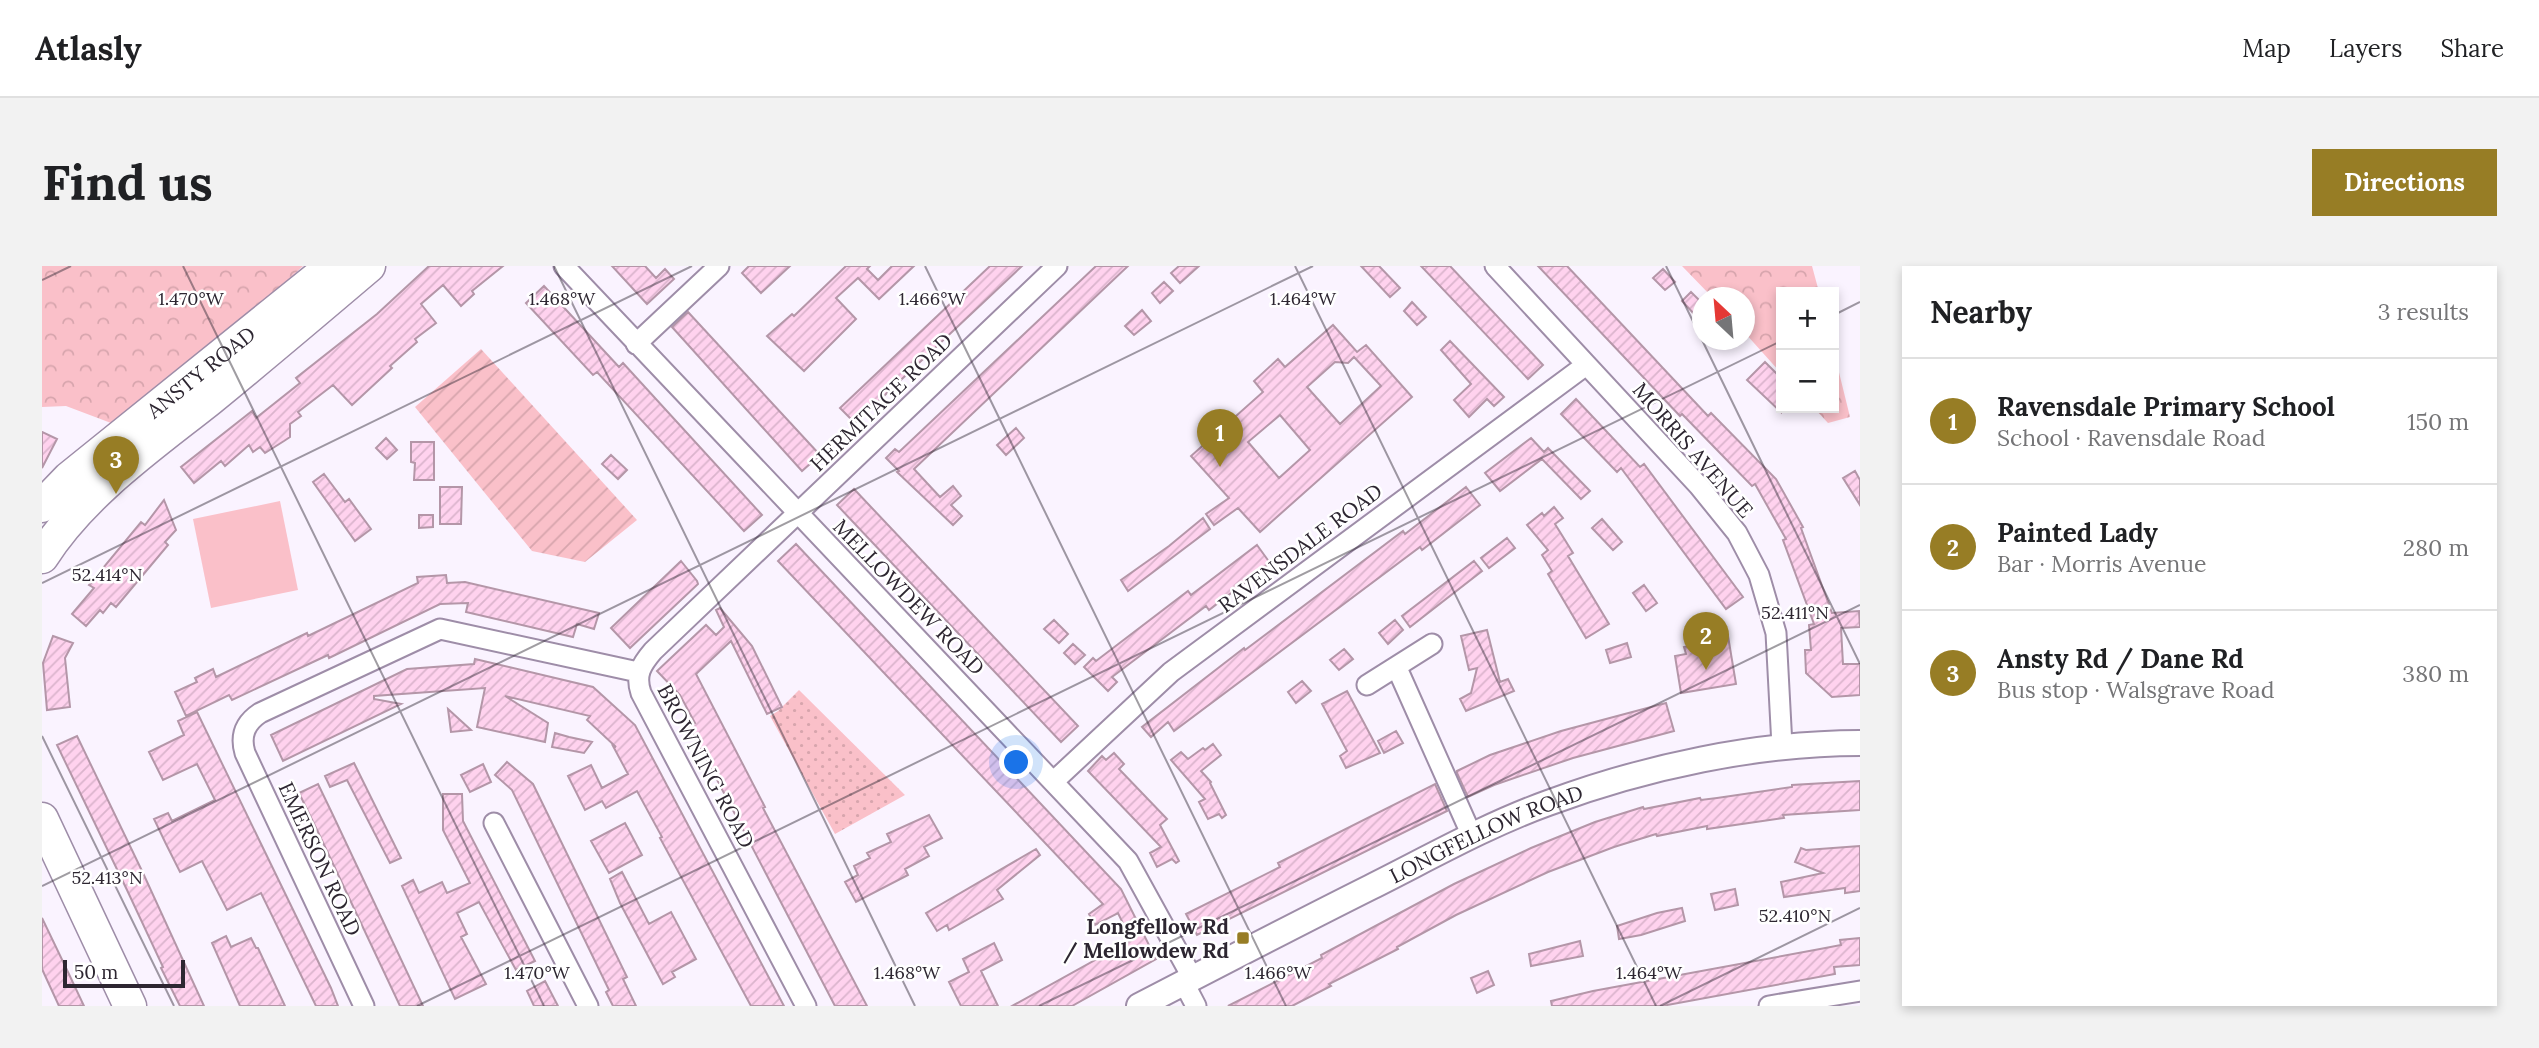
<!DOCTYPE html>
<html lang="en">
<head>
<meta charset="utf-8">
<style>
  :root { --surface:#fff; --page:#f2f2f2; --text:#202124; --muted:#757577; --line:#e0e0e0; --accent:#977d25 }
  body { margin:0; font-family:Lora,serif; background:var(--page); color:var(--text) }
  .controls { position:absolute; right:21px; top:21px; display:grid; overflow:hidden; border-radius:0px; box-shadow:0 4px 10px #0003 }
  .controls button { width:63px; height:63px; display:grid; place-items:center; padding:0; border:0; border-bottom:2px solid var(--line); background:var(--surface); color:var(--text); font:35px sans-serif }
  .compass { position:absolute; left:1650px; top:21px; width:63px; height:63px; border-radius:50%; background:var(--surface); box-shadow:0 4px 10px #0003; rotate:334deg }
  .scale { position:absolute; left:21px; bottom:18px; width:122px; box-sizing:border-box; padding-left:7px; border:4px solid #2d2631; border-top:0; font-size:19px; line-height:24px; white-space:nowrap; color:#2d2631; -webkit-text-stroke:5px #fff; paint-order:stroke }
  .you { position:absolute; left:975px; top:497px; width:24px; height:24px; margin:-18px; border:5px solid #fff; border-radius:50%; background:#1a73e8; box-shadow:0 0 0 10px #1a73e833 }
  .badge { display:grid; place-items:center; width:46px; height:46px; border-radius:50%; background:var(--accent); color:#fff; font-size:23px; font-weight:700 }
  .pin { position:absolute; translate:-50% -58px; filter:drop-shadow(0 2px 4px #0008) }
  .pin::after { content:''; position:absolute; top:37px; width:24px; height:21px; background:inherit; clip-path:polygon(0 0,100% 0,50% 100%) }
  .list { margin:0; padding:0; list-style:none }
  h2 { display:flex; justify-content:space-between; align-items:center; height:91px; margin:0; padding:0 28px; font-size:30px }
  h2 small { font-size:23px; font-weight:400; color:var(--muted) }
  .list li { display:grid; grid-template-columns:46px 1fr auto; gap:21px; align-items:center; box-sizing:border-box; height:126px; padding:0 28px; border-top:2px solid var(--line) }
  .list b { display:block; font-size:26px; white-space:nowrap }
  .list p { margin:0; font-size:23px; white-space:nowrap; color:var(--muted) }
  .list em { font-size:23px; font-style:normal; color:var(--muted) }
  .map { position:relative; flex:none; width:1818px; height:740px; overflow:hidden; border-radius:0px }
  header { display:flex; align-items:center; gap:42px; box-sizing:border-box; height:98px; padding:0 35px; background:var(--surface); border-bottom:2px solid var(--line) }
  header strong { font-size:33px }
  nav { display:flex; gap:38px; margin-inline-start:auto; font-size:24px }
  .intro { display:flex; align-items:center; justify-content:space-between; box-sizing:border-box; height:168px; padding:0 42px }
  h1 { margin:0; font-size:49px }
  .button { padding:18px 32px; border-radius:0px; background:var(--accent); color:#fff; font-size:24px; font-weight:700 }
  main { display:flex; gap:42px; padding:0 42px }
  aside { flex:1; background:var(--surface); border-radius:0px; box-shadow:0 4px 10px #0003 }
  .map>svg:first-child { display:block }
  .grass { fill:url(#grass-dots) }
  .park { fill:url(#park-crowns) }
  .garden { fill:url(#garden-furrows) }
  .pitch { fill:#fac0c9 }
  .building { fill:url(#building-hatch); stroke:#b496a8; stroke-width:2; fill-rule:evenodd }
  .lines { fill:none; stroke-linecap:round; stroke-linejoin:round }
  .minor-casing { stroke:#9e8da8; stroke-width:23 }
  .tertiary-casing { stroke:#9e8da8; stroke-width:28 }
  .trunk-casing { stroke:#9e8da8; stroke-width:35 }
  .minor { stroke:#fff; stroke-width:19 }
  .tertiary { stroke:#fff; stroke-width:24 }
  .trunk { stroke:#fff; stroke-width:32 }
  .ticks { fill:none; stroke:#2d2631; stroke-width:2; stroke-opacity:0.45 }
  .poi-dot { fill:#977d25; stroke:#fff; stroke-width:2.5 }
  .labels { text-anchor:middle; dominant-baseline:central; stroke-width:5; stroke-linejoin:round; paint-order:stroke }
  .street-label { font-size:21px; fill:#2d2631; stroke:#fff }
  .poi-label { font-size:21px; font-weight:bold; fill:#2d2631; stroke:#fff; text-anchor:end }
  .ticks-label { font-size:18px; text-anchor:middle; fill:#2d2631; stroke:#fff; stroke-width:5; stroke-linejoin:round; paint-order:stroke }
</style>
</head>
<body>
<header>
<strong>Atlasly</strong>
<nav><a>Map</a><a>Layers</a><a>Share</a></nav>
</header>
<div class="intro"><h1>Find us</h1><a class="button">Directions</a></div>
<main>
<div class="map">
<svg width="1818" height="740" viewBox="0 0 1818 740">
  <defs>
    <pattern id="grass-dots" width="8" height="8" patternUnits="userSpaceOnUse" patternTransform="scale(1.75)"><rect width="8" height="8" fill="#fac0c9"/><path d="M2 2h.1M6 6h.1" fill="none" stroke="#d7a5ad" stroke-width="1.8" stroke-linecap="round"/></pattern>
    <pattern id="park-crowns" width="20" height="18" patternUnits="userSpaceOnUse" patternTransform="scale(1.75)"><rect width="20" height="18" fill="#fac0c9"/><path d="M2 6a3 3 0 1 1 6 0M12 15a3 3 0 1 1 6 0" fill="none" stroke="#d7a5ad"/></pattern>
    <pattern id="garden-furrows" width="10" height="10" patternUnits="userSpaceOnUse" patternTransform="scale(1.75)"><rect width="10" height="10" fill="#fac0c9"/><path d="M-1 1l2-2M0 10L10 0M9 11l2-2" fill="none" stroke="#d7a5ad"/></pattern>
    <pattern id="building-hatch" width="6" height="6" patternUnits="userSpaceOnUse" patternTransform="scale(1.75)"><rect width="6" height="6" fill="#ffd2ee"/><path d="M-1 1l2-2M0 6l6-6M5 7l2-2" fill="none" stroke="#dbb4cd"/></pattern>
  </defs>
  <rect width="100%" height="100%" fill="#faf3ff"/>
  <path class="grass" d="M757 424 863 529 793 568 728 450 736 445Z"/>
  <path class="park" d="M0 0H261L229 30 69 157 24 140 0 141Z
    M1640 0H1770L1777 26H1739V107L1703 67 1702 32 1670 31Z
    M1792 86 1808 151 1786 157 1772 142H1792Z"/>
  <path class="garden" d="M439 83 595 254 543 296 490 285 373 141Z"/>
  <path class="pitch" d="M238 235 256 324 169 342 151 253Z"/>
  <path class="building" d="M387 0H461L430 25 432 28 419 40 401 19 379 38 394 57 373 73 375 76 348 100 350 102 310 139 291 119 256 146 259 150 248 158V171L242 175 223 187 218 181 211 186 207 179 183 200 179 195 152 217 139 201 210 145 214 152 258 117 254 112 335 48Z
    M570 0H603L614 12 623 3 632 13 605 38Z
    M707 0H748L719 27 700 7Z
    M804 0H828L825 3 836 14 850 0H872L837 33 816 12 794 32 814 53 762 105 725 70 750 48 752 50Z
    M948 0H980L813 157 798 142Z
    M1054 0H1086L872 203 898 231 911 220 919 230 909 239 920 250 911 259 855 206 857 205 844 192 853 183 857 186Z
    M1137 0H1157L1138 17 1129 7Z
    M1319 0H1337L1358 22 1348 31Z
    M1379 0H1408L1501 99 1486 113Z
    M1496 0H1525L1666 150 1669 147 1734 213 1761 261 1759 262 1790 347 1817 345 1818 361 1799 362 1801 398H1818V429L1790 431 1764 407 1763 384H1769L1767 359 1772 358 1741 274 1744 273 1713 218 1710 220 1640 148 1638 150Z
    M1621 3 1633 16 1623 24 1611 12Z
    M1122 16 1131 25 1118 37 1110 27Z
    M502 20 577 101 581 97 720 249 702 265 555 106 551 109 484 37Z
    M1649 26 1661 38V44L1654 50 1640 35Z
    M1370 36 1384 51 1375 59 1362 45Z
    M1100 44 1109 55 1092 69 1083 60Z
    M646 46 778 189 760 205 630 61Z
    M1291 59 1315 86 1324 79 1370 131 1218 266 1196 242 1172 259 1164 248 1187 232 1149 190 1221 126 1212 115 1236 93 1243 101ZM1312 91 1339 120 1298 158 1265 121 1293 96 1306 97ZM1238 149 1268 184 1237 212 1206 176Z
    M1408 75 1462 131 1452 140 1445 133 1427 151 1412 134 1429 118 1399 84Z
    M1723 96 1739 112V146L1705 114Z
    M1534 133 1598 201 1602 198 1701 331 1684 343 1579 202 1575 206 1519 148Z
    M974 162 982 172 964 189 955 179Z
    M0 166 15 173 0 202Z
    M344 172 355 184 345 193 334 182Z
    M1489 172 1502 186 1506 182 1548 225 1539 233 1500 193 1458 225 1443 207Z
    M369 176H392V214H372L373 197 369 196Z
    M569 189 585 204 576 213 560 198Z
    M1813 205 1818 214V239L1801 212Z
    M282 208 303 236 307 233 329 263 313 275 271 216Z
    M398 221H420L419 258H398Z
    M1424 221 1438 239 1380 284 1378 281 1132 465 1126 456 1109 471 1100 461 1202 382 1203 384 1361 265 1363 268Z
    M812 223 1036 460 1019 476 795 239Z
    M122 234 134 264 123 276 126 279 74 341 69 337 61 347 58 344 44 360 30 348 52 322 47 319 99 256 103 259Z
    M1512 241 1521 252 1513 258 1531 287 1526 290 1567 358 1544 372 1506 308 1510 305 1500 289 1506 284 1485 259 1500 247 1502 250Z
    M377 249H391V261L377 262Z
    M1161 252 1168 263 1086 325 1079 314 1127 280Z
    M1560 253 1580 276 1571 284 1550 262Z
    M1465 272 1473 282 1447 302 1439 292Z
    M754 278 1079 623 1114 693 1030 740H970L1089 674 1076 647 1053 659 1047 648 1061 638 736 295Z
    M1215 279 1228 297 1167 344 1164 340 1070 411 1075 416 1066 425 1042 401 1051 392 1054 395 1146 325 1149 329Z
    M639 295 655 315 656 318 588 382 569 362Z
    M1432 295 1440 305 1368 361 1360 350Z
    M404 309 405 317 423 316 557 347 552 363 535 358 531 371 424 346 426 337 398 338 287 392 286 389 190 434 187 429 144 450 133 426 155 416 153 412 171 403 174 411 265 367 266 370 376 317 375 311Z
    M1602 319 1615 337 1604 345 1591 327Z
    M678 342 710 380 740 441 725 448 689 375 654 408 723 541 721 542 825 740H793L647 460 653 457 638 429 615 405 664 359 674 369 682 361 674 344Z
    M1012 354 1026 368 1017 377 1002 363Z
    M1353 354 1361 364 1346 378 1337 367Z
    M1445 364 1458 416 1466 413 1472 425 1424 445 1418 433 1429 427 1435 402 1427 404 1419 370Z
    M11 370 31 377 23 392 28 441 5 444 1 397Z
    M1686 370 1694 418 1639 427 1633 390 1644 388 1642 381 1659 378 1658 375Z
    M1585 377 1589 391 1568 397 1564 384Z
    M1031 378 1043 389 1033 398 1022 387Z
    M1302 383 1311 393 1297 404 1288 394Z
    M433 393 551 421 593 459 742 740H709L618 572 620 571 595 525 564 542 560 535 543 544 526 510 549 499 560 522 586 508 571 480 574 481 545 454 548 450 463 430 506 457 503 476 435 461 443 422 332 430V433L359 438 241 495 229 469 365 403 432 398Z
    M1260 415 1269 425 1254 437 1246 426Z
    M1305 425 1338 487 1304 502 1298 490 1305 485 1280 438Z
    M1624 437 1632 465 1531 492 1452 519 1426 531 1415 507V505L1448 489 1519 465Z
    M406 443 429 464 409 466Z
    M155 446 289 722 296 740H274L219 627 185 644 160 595 138 606 124 578 112 553 126 547 130 555 173 534 155 498 121 514 107 486 142 469 136 455Z
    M1354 465 1361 477 1342 487 1336 475Z
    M513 467 527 471 550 476 542 487 510 481Z
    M35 470 101 607 162 740H138L119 702 121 701 85 624 15 479Z
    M1171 478 1179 489 1159 505 1169 516 1168 517 1184 549 1180 552 1177 548 1166 553 1157 536 1163 533 1129 494 1139 486 1146 493 1161 482 1163 484Z
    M1072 487 1082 498 1077 503 1125 553 1118 559 1137 595 1134 597 1130 593 1115 601 1108 587 1119 581 1046 505 1060 490 1064 494Z
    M465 496 491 518 585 711 581 713 594 740H571L564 726 567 724 470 524 453 509Z
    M312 497 359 592 348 597 305 514 288 521 283 510Z
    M441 498 449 516 428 526 419 509Z
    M1818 515V544L1741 549 1742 552 1665 563V560L1615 570 1614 568 1572 581 1506 606 1414 649 1355 681 1356 683 1287 718 1289 720 1250 740H1186L1280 692 1279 689 1412 618 1489 582 1553 556 1601 541 1602 543 1658 532 1659 534 1675 532 1750 521V519Z
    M276 518 290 547 381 740H358L276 566 257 527Z
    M1393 518 1405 545 1155 669 1144 648 1238 601 1236 597Z
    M401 528H420L421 555 493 695 474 704 437 636 415 647 425 668 419 671 444 718 413 733 360 620 371 614 377 627 400 616 405 627 428 617 401 564Z
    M887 549 900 572 882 581 887 590 863 603 866 609 814 636 803 616 816 609 812 600 828 592 825 587 849 576 845 568Z
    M583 557 600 589 567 607 549 575Z
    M1818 580V625L1803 627V622L1742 631 1739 616 1781 607 1753 596 1759 582 1764 584Z
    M994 583 998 589 955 624 961 633 907 664 905 659 895 665 884 647Z
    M580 606 607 658 629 646 654 693 630 706 633 711 621 718 578 637 568 613Z
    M1693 623 1696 639 1673 644 1669 628Z
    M1640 642 1643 655 1599 669 1577 673 1575 660 1615 647Z
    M0 652 25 704 42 740H17L0 703Z
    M184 670 189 681 209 672 214 682H216L243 740H198L170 677Z
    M1818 672V699L1792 701 1793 708 1620 740H1510L1509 735 1551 725 1778 683 1799 679 1798 674Z
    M1538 675 1541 690 1489 700 1487 688Z
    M952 677 960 694 939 705 956 740H919L907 716 927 706 921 693Z
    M1446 705 1452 719 1435 727 1429 712Z
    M503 715 516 740H492L485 725Z"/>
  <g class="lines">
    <defs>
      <path id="minor" d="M522 0 1086 595 1151 713
        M1453 0 1657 220 1695 267 1717 309 1734 367 1740 480
        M594 78 677 0
        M1355 402 1430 570
        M1325 419 1390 378
        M1011 516 1129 406 1544 99
        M452 557 546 740
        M1142 717 1154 740
        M322 740 203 487C198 470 203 457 218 447L398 363 596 406
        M764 740 599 427C593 409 599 399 611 385L1015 0
        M1727 740 1818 725"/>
      <g id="tertiary">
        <path id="s1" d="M1097 740C1174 700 1251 660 1329 621 1387 592 1445 559 1506 537 1603 501 1715 477 1818 477"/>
      </g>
      <g id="trunk">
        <path id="s2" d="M0 240 27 212 290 0"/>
        <path d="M0 291C41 227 109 180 167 134 221 90 274 45 327 0"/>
        <path d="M0 553 88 740"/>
      </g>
    </defs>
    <use href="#minor" class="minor-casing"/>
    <use href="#tertiary" class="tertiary-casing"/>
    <use href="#trunk" class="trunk-casing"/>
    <use href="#minor" class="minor"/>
    <use href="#tertiary" class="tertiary"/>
    <use href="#trunk" class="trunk"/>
  </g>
  <path class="ticks" d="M141 0 502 740M512 0 873 740M883 0 1244 740M1253 0 1614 740M1624 0 1818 398M0 14 29 0M1792 49 1818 36M0 317 650 0M0 470 132 740M0 620 1271 0M375 740 1739 75M997 740 1818 339M1618 740 1818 642"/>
  <rect class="poi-dot" x="1194" y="665" width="14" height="14" rx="3.5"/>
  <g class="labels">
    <g class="street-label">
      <text stroke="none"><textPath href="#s2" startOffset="208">ANSTY ROAD</textPath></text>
      <text transform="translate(839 136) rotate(-44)">HERMITAGE ROAD</text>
      <text transform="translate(1651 184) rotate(49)">MORRIS AVENUE</text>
      <text transform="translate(1258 282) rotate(-37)">RAVENSDALE ROAD</text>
      <text transform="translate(867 331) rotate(46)">MELLOWDEW ROAD</text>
      <text transform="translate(664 500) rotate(62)">BROWNING ROAD</text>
      <text stroke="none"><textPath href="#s1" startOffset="388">LONGFELLOW ROAD</textPath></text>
      <text transform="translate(278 593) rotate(65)">EMERSON ROAD</text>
    </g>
    <g class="poi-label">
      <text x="1187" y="660">Longfellow Rd<tspan x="1187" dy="24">/ Mellowdew Rd</tspan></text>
    </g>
  </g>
  <g class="ticks-label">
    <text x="149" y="39">1.470°W</text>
    <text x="520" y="39">1.468°W</text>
    <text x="890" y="39">1.466°W</text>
    <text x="1261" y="39">1.464°W</text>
    <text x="65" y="315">52.414°N</text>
    <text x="1753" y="353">52.411°N</text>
    <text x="65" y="618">52.413°N</text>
    <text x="1753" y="656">52.410°N</text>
    <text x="495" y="713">1.470°W</text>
    <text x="865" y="713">1.468°W</text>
    <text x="1236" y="713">1.466°W</text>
    <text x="1607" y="713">1.464°W</text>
  </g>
</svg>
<div class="controls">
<button>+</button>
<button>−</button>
</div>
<svg class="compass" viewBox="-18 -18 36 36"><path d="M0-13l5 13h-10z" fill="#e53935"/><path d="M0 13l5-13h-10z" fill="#757577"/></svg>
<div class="scale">50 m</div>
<div class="you"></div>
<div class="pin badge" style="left:1178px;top:201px">1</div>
<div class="pin badge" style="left:1664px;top:404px">2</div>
<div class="pin badge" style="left:74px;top:228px">3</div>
</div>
<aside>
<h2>Nearby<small>3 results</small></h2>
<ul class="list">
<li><span class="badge">1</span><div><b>Ravensdale Primary School</b><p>School · Ravensdale Road</p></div><em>150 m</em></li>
<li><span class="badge">2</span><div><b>Painted Lady</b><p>Bar · Morris Avenue</p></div><em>280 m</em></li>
<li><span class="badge">3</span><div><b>Ansty Rd / Dane Rd</b><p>Bus stop · Walsgrave Road</p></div><em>380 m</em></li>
</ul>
</aside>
</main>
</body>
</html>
